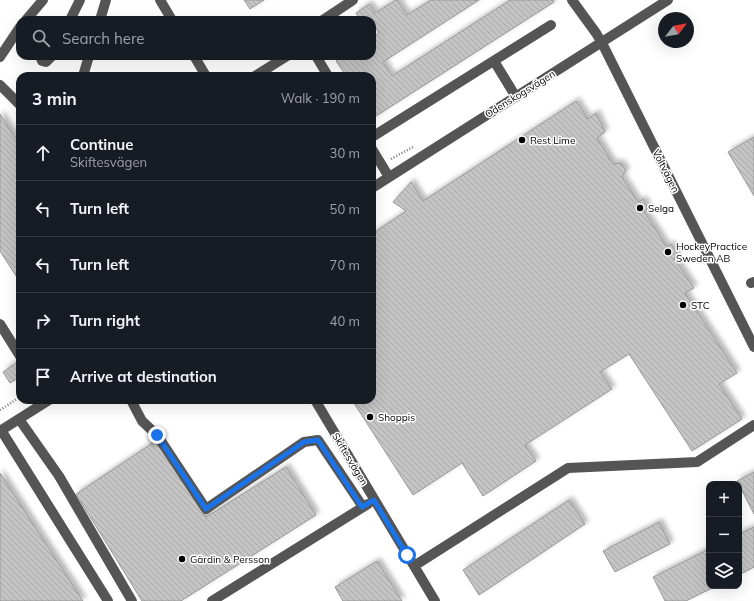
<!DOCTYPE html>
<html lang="en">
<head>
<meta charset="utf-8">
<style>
  :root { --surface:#171b24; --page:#242831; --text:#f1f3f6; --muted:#9ea1a6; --line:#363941 }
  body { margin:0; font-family:Mulish,sans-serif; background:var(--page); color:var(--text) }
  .controls { position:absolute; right:12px; bottom:12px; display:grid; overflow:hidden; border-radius:8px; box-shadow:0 4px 16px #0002 }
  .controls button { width:36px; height:36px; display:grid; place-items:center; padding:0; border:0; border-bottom:1px solid var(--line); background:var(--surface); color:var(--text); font:20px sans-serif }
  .compass { position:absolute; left:658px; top:12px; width:36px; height:36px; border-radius:50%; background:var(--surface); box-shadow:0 4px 16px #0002; rotate:59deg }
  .stop { position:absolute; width:12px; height:12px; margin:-9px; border:3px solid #1a73e8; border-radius:50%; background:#fff }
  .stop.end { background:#1a73e8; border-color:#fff; box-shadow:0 1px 4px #0008 }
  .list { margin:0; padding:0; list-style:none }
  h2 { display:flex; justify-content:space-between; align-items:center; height:52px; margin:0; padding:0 16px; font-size:17px }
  h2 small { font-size:13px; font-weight:400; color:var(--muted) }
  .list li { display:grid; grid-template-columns:26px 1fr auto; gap:12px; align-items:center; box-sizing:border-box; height:56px; padding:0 16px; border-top:1px solid var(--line) }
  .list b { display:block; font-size:15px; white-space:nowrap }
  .list p { margin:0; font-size:13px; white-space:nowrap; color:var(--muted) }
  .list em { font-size:13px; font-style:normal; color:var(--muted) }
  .icon { flex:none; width:22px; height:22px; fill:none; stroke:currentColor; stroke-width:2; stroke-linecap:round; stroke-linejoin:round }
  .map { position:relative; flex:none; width:754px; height:601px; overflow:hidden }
  .search { position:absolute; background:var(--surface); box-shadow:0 4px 16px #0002; left:16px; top:16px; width:360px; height:44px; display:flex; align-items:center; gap:10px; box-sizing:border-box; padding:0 14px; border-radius:12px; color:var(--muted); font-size:15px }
  .panel { position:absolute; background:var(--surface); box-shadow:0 4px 16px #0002; left:16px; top:72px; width:360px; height:332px; border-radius:12px }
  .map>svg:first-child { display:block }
  .building { fill:url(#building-back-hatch); stroke:#999; filter:url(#shadow) }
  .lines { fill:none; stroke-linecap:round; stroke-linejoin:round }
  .path { stroke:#777; stroke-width:2.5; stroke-dasharray:1 2; stroke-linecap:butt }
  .minor { stroke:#555; stroke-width:10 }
  .route { stroke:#1a73e8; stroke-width:5 }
  .poi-dot { fill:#000; stroke:#fff; stroke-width:1.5 }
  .labels { text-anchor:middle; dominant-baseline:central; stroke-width:3; stroke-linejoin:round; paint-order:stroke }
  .street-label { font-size:10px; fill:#000; stroke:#fff }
  .poi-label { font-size:10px; fill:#000; stroke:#fff; text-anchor:start }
</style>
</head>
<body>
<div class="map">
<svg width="754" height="601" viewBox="0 0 754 601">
  <defs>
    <pattern id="building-back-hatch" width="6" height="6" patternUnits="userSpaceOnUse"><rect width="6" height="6" fill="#c4c4c4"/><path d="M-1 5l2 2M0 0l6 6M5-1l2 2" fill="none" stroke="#a7a7a7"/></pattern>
    <filter id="shadow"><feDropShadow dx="3.5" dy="-3.5" stdDeviation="2" flood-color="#0004"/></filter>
  </defs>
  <rect width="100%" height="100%" fill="#fff"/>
  <path class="building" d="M244 0H264L250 9Z
    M396 0H397L407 15 431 0H479L383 62 392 76 510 0H553L554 2 373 118 372 117V76H346L336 61 344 56H372V38L379 33 372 23V20L369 19 367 20H360L356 13 369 4 375 13Z
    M576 101 588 119 596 113 605 132 597 138 613 164 620 163 626 170 622 177 638 202 643 199 648 208 644 211 667 247 671 244 678 255 674 258 694 288 685 293 737 373 719 384 742 419 692 451 629 354 600 372 612 389 525 445 536 461 483 496 462 463 413 495 352 400H372V234L406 211 393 202 411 182 423 201Z
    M0 114 20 145V282L0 251Z
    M754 137V196L728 152Z
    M16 363 20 370V377L10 383 3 372Z
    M157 440 206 517 286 467 316 515 181 601H142L76 494Z
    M754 472V514L737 481Z
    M0 473 83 601H0Z
    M569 500 585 524 479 595 463 570Z
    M659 522 670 544 615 572 603 551Z
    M754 527V567L739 575V534Z
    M709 549V586H716L686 601H665L653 577Z
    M377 561 402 601H343L335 587Z"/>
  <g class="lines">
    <path class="path" d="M391 159 413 147
      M0 410 20 397"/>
    <path class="minor" d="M160 0 172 20
      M572 0 596 33 602 43 754 347
      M26 20 43 0
      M70 20 80 0
      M100 20 106 0
      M323 20 353 0
      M40 56 42 61 46 62 52 56
      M194 56 206 76
      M316 56 328 76
      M0 57 20 27
      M494 61 516 97
      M83 76 89 56
      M255 76 287 56
      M0 85 20 105
      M372 137 551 25
      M372 149 389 177
      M372 188 668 0
      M751 283 754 282
      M0 324 20 356
      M131 400 142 421 157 435 206 509 304 442 318 440 363 507
      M315 400 435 601
      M19 419 59 476 132 601
      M1 430 108 601
      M0 431 49 400
      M414 566 568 468 697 462 754 425
      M212 601 368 504"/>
  </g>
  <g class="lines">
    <path class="route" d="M157 435 206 509 304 442 318 440 362 507 374 500 407 555"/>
  </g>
  <g class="poi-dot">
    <circle cx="522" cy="140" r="4"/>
    <circle cx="640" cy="208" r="4"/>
    <circle cx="668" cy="252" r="4"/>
    <circle cx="683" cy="305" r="4"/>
    <circle cx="370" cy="417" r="4"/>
    <circle cx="182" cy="559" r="4"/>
  </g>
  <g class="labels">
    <g class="street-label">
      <text transform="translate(520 94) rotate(-32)">Odenskogsvägen</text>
      <text transform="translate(666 171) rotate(63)">Voltvägen</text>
      <text transform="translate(350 459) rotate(59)">Skiftesvägen</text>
    </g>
    <g class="poi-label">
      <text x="530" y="140">Rest Lime</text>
      <text x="648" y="208">Selga</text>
      <text x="676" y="246">HockeyPractice<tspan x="676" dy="12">Sweden AB</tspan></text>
      <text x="691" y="305">STC</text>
      <text x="378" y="417">Shoppis</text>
      <text x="190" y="559">Gärdin &amp; Persson</text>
    </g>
  </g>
</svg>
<div class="controls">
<button>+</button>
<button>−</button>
<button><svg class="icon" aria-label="layers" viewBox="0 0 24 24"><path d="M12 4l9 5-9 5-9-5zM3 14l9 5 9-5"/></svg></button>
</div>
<svg class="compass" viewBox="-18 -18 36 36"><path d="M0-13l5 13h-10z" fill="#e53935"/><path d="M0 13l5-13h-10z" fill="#9ea1a6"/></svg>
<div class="stop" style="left:407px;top:555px"></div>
<div class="stop end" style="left:157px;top:435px"></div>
<div class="search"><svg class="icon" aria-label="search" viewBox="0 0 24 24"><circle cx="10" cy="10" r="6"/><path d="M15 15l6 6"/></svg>Search here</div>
<section class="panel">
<h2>3 min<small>Walk · 190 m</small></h2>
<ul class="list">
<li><svg class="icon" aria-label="ahead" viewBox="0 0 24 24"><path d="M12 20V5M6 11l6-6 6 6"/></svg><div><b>Continue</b><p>Skiftesvägen</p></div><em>30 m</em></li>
<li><svg class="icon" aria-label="left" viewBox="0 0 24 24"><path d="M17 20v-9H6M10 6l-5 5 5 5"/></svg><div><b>Turn left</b></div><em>50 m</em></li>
<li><svg class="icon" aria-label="left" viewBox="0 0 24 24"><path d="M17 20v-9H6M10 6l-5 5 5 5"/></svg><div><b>Turn left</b></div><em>70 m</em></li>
<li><svg class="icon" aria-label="right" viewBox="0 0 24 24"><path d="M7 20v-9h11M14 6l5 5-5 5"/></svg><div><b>Turn right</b></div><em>40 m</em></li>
<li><svg class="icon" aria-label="arrive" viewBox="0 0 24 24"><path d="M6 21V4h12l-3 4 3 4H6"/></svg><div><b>Arrive at destination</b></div></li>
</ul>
</section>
</div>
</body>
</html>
